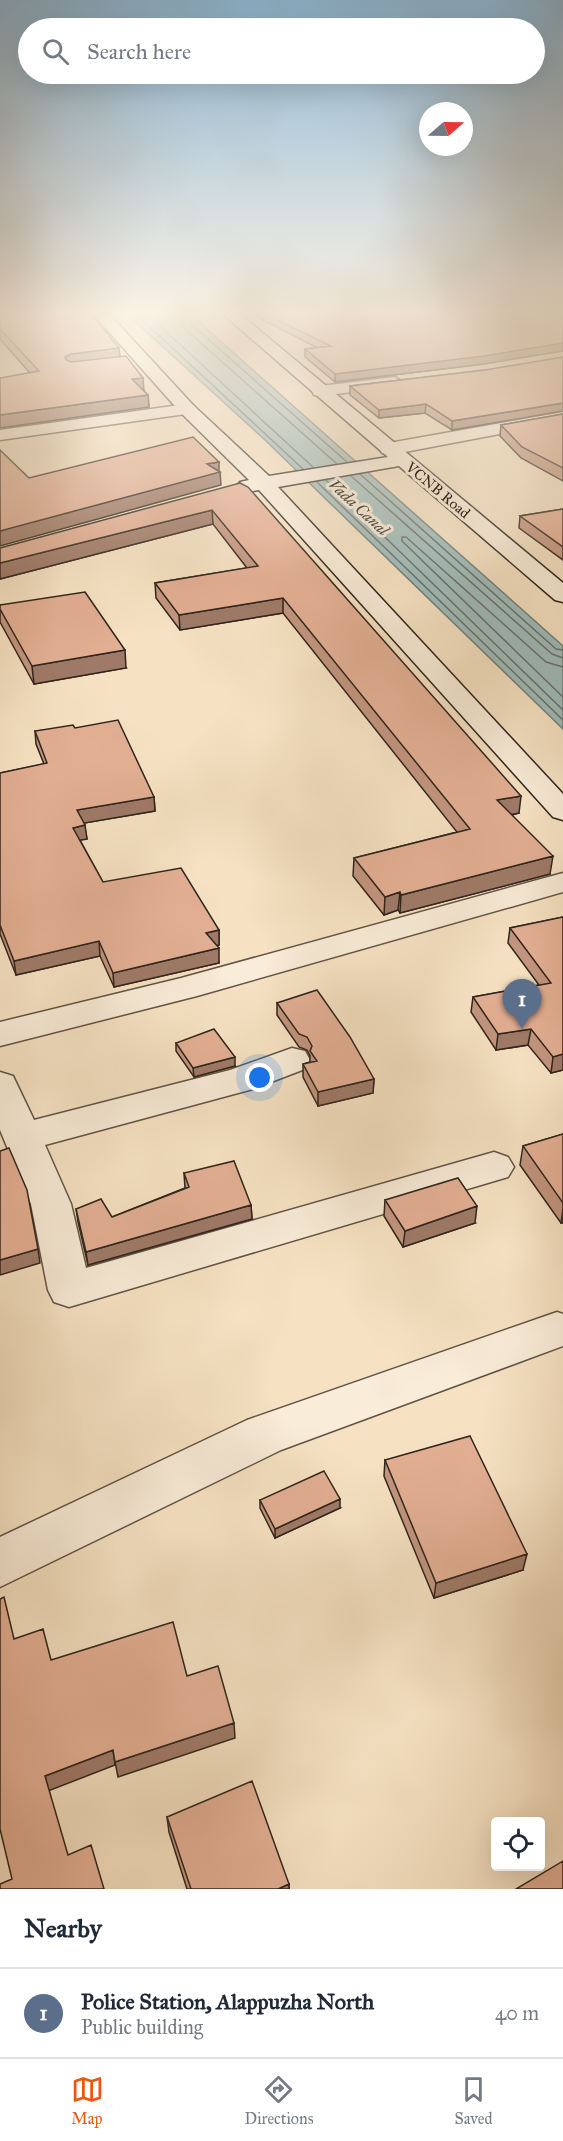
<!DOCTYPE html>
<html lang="en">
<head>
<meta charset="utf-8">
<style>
  :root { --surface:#fff; --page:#f6f6f7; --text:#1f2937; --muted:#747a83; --line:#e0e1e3; --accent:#ea580c }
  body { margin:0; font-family:"IM FELL Great Primer",serif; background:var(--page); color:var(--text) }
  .controls { position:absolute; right:18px; bottom:18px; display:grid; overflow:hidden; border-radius:6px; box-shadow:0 6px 24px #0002 }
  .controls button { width:54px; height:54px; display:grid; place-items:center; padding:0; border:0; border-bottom:2px solid var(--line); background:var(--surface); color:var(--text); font:30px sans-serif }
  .compass { position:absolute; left:419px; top:102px; width:54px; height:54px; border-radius:50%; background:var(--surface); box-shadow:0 6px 24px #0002; rotate:70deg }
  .you { position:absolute; left:260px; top:1078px; width:21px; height:21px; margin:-15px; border:4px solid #fff; border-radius:50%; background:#1a73e8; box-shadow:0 0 0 9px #1a73e833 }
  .badge { display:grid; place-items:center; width:39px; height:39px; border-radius:50%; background:var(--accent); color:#fff; font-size:20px; font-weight:700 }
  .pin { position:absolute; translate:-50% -50px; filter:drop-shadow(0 2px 3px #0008) }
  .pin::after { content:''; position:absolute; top:32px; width:21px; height:18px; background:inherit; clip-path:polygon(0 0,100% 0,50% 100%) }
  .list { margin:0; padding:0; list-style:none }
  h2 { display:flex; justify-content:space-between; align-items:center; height:78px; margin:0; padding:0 24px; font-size:26px }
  h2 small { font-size:20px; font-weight:400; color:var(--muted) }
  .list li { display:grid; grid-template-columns:39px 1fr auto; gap:18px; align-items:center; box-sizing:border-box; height:90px; padding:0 24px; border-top:2px solid var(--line) }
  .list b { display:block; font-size:22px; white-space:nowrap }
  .list p { margin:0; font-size:20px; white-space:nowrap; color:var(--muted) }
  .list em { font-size:20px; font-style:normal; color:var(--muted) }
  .icon { flex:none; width:33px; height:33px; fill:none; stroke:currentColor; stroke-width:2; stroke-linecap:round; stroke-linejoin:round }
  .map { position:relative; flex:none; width:563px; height:1889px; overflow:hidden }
  .search { position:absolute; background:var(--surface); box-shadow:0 6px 24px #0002; left:18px; right:18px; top:18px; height:66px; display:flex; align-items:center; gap:15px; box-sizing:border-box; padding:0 21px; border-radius:33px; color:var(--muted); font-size:22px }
  .sheet { height:168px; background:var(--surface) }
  nav { display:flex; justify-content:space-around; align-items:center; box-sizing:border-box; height:84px; border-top:2px solid var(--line); background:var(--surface); font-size:16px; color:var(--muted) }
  nav a { display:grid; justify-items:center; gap:3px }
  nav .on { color:var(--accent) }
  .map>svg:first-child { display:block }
  .water { fill:#9fbcbb; stroke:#72807c; stroke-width:1.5 }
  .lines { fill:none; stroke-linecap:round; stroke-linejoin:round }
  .shore { stroke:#67706c; stroke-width:1.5 }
  .street-casing { stroke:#615446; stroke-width:3 }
  .secondary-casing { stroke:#2f251d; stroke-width:3 }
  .street { fill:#f9ecd8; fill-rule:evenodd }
  .secondary { fill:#f9ecd8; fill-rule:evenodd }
  .wall { fill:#c3967f; stroke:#2f251d; stroke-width:1.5 }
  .shaded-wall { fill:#9f7a68; stroke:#2f251d; stroke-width:1.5 }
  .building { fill:#e3af94; stroke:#2f251d; stroke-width:1.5 }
  .labels { text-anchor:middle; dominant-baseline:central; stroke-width:6; stroke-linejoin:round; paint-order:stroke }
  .far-street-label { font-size:15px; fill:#2f251d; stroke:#f9ecd8 }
  .far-water-label { font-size:16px; font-style:italic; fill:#51524c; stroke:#f9ecd8 }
</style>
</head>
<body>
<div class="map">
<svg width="563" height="1889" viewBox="0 0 563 1889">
  <rect width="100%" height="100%" fill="#f6e2c3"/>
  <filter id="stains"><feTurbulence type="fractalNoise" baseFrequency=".00333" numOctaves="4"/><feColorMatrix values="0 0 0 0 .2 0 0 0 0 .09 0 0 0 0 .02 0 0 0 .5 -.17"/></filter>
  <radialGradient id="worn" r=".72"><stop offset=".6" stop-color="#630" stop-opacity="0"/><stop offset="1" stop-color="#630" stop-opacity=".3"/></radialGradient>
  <path class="water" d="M128 315H191L563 646V729L265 440Z"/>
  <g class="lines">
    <path class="shore" d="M137 315 303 469
      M148 315 313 467
      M180 315 184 328 337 464
      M187 315 190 323 347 462
      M360 474 556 649 563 650
      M351 476 552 654 563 658
      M326 480 563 710
      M317 482 563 720
      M563 667 546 662 406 537H402V541L563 697"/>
    <defs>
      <path id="street" d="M395 377 403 382 401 386 320 396 314 395 312 391 314 387 320 386Z
        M187 404 193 405 196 409 193 413 0 440V430Z
        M563 412V422L389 455 382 453 380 449 382 445 389 443Z
        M563 873V892L197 996 0 1046V1022L181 978Z
        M292 1048 305 1051 310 1060 305 1069 253 1089 45 1145 71 1204 86 1268 494 1152 508 1157 514 1167 508 1177 69 1307 54 1302 48 1290 31 1204 0 1130V1072L13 1076 34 1120 230 1070Z
        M557 1312 563 1314V1346L281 1450 0 1587V1537L247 1420Z"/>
      <path id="secondary" d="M94 315H110L193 405 269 476 388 457 224 315H241L563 583V602L555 600 399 466 278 487 563 794V820L553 817 259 490 247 492 240 490 237 486 240 482 249 480 181 413Z"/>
    </defs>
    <use href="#street" class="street-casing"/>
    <use href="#secondary" class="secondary-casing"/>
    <use href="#street" class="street"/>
    <use href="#secondary" class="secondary"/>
  </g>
  <path class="wall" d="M0 315 119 348 120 357 144 390H143L148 395 149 407 30 373 0 339Z
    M253 315H563L484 364 335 382 305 357V349L318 348Z
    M485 370 452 430 425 413 379 418 350 395V386Z
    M563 414V481L521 458 500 436 501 425Z
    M240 483 519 813 512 815 550 874 400 913 398 910 384 915 353 876 354 858 457 832 283 613 180 630 156 598 155 583 247 568 213 524 0 579Z
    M563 509V560L519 528 520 516Z
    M0 605 126 668 34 684 0 622Z
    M75 728 154 797 155 811 84 823 87 839 80 840 103 882 219 930V945H216L219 963 114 987 100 956 16 975 0 934V773L44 764 36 744 35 731Z
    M563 917V1070L551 1073 528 1045 496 1050 471 1012 473 997 539 985 508 943 510 928Z
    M277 1003 374 1079 373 1093 318 1106 303 1077V1064L310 1062V1056L307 1050 299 1047 277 1015Z
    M176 1043 235 1066 194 1077 176 1051Z
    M563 1134V1223H561L520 1165 523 1146Z
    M184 1173 251 1205 252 1219 88 1265 78 1222 76 1209 112 1217 185 1188Z
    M385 1200 475 1223 403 1247 384 1216Z
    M385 1460 523 1570 434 1598 384 1476Z
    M260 1500 340 1508 275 1538 260 1508Z
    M167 1817 289 1884V1889H187L169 1832Z"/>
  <path class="shaded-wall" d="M563 343V351L484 364 335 382V374Z
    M119 348 120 360 66 369 65 357 71 354Z
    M143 378 144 390 132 391V379Z
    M148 395 149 407 0 428V415Z
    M563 403V411L452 430V421Z
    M426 404 425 413 379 418V410Z
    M219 462V472H220L221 485 0 546V531L207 464Z
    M212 510 213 524 0 579V563Z
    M283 598V613L180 630 179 615Z
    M125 650 126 668 34 684 32 666Z
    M521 796 519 813 496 818 497 800Z
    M154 797 155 811 79 824 77 810Z
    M85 825 87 839 75 841 73 828Z
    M553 856 550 874 400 913 401 895Z
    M400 892 398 910 384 915 385 897Z
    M219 930V945L207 948 206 933Z
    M99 941 100 956 16 975 14 961Z
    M219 948V963L114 987 113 973Z
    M531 1029 528 1045 496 1050 498 1034Z
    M563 1054V1070L551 1073 553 1057Z
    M235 1057V1066L194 1077 193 1068Z
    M374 1079 373 1093 318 1106V1092Z
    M251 1205 252 1219 88 1265 86 1252Z
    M477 1206 475 1223 403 1247 405 1231Z
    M563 1209V1223H561Z
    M38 1249 40 1263 0 1275V1260Z
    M340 1499V1508L275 1538V1529Z
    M527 1554 523 1570 434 1598 436 1583Z
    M234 1723 235 1738 118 1777 115 1762Z
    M113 1750 115 1765 48 1791 45 1776Z
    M289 1884V1889H278Z"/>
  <path class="building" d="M0 315H91L96 320 119 348 71 354 65 357 66 360 71 362 126 356 143 378 132 379 148 395 0 415V378L39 371 0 329Z
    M267 315H563V343L484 356 335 374 305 349 331 346Z
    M563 357V403L452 421 426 404 379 410 350 386 485 370Z
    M563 414V468L522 447 501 425Z
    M193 437 219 462 207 464 220 472 0 531V450L29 478Z
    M240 483 248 487 521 796 497 800 553 856 401 895 400 892 385 897 354 858 470 829 283 598 179 615 155 583 258 566 212 510 0 563V548Z
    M563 509V547L520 516Z
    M85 592 125 650 32 666 0 609V605Z
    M118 720 154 797 77 810 85 825 73 828 103 882 181 868 219 930 206 933 219 948 113 973 99 941 14 961 0 925V773L47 763 35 731 73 725 75 728Z
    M563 917V1054L553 1057 531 1029 498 1034 473 997 551 983 510 928Z
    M317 990 350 1037 374 1079 318 1092 303 1064 317 1061 310 1051 312 1046 307 1037 299 1034 277 1003Z
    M214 1029 235 1057 193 1068 176 1043Z
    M563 1134V1203L523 1146Z
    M9 1148 27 1190 38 1249 0 1260V1151Z
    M234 1161 251 1205 86 1252 76 1209 101 1199 112 1217 189 1187 184 1173Z
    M458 1178 477 1206 405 1231 385 1200Z
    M470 1436 527 1554 436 1583 385 1460Z
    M324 1471 340 1499 275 1529 260 1500Z
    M4 1597 14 1639 43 1629 51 1660 173 1622 187 1676 218 1666 234 1723 115 1762 113 1750 45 1776 68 1855 91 1845 104 1889H0V1884L12 1879 0 1829V1599Z
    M252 1781 289 1884 278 1889H191L167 1817Z
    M563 1861V1889H516Z"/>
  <linearGradient id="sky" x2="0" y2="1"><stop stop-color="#8bb7d6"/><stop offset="0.54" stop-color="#fbf2e4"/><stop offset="1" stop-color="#fbf2e4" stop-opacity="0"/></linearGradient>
  <rect width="563" height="580" fill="url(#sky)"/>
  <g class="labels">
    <g class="far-street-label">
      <text transform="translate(438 490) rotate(40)">VCNB Road</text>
    </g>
    <g class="far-water-label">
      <text transform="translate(359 507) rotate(43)">Vada Canal</text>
    </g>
  </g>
  <rect width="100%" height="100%" filter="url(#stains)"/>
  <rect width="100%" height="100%" fill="url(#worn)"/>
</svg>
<div class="controls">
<button><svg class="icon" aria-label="locate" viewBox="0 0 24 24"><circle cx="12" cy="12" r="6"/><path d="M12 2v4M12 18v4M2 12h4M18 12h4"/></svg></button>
</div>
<svg class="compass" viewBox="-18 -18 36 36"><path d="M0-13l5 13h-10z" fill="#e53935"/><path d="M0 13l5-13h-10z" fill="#747a83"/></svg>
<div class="you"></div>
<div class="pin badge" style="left:522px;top:1029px;background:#5c6f8a">1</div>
<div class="search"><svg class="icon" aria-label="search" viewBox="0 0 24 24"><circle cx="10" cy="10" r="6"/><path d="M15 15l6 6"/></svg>Search here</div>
</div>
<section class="sheet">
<h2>Nearby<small></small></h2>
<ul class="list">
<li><span class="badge" style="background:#5c6f8a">1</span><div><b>Police Station, Alappuzha North</b><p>Public building</p></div><em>40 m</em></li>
</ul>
</section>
<nav>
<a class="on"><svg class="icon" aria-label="map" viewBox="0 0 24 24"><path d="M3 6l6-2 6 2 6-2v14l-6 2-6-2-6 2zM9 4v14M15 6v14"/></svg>Map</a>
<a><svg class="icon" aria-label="directions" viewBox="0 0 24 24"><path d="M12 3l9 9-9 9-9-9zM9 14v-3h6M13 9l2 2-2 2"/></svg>Directions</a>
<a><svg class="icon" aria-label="saved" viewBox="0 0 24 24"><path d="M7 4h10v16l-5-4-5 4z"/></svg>Saved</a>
</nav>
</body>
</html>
